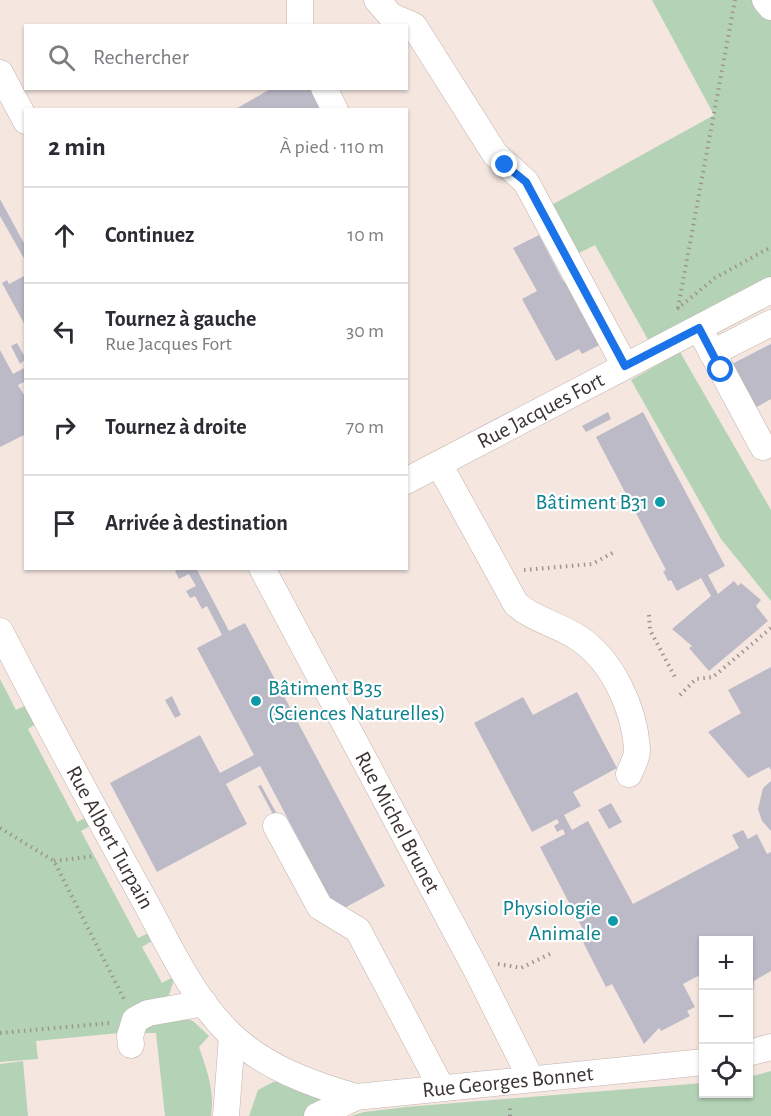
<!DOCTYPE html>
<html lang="fr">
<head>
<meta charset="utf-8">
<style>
  :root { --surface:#fff; --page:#f7f7f7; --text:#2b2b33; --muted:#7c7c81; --line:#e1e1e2 }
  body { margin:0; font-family:"Alegreya Sans",sans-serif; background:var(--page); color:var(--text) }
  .controls { position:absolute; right:18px; bottom:18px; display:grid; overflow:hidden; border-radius:0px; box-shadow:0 2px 4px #0004 }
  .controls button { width:54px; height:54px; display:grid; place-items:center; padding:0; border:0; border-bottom:2px solid var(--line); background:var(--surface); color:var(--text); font:30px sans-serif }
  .stop { position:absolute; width:18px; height:18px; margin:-14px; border:4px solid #1a73e8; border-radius:50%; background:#fff }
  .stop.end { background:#1a73e8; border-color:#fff; box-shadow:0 2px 6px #0008 }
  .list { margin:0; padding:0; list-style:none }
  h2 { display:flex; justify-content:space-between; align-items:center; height:78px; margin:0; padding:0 24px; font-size:26px }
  h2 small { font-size:20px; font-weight:400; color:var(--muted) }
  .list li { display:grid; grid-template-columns:39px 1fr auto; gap:18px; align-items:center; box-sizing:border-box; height:96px; padding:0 24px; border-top:2px solid var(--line) }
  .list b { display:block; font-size:22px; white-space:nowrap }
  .list p { margin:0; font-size:20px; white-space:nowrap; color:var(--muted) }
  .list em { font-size:20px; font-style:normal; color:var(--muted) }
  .icon { flex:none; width:33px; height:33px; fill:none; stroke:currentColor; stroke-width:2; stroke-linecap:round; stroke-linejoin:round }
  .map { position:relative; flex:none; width:771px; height:1116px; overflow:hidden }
  .search { position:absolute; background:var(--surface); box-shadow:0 2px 4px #0004; left:24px; top:24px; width:384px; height:66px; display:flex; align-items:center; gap:15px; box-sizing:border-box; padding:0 21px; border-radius:0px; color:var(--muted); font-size:22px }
  .panel { position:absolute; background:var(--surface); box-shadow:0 2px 4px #0004; left:24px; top:108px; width:384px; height:462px; border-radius:0px }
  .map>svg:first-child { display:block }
  .green { fill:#b4d3b6 }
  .building { fill:#bcbac7 }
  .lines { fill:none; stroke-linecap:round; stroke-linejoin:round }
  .minor-casing { stroke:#c1b2ad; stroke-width:27 }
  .path { stroke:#9f9590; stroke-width:4; stroke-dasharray:1.5 4.5; stroke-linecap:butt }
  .minor { stroke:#fff; stroke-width:26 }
  .route { stroke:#1a73e8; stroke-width:8 }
  .culture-dot { fill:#0f9aa8; stroke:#fff; stroke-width:2 }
  .labels { text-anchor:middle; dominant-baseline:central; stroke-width:4.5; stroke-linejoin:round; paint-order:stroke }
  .street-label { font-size:22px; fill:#3a3432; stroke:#fff }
  .culture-label { font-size:22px; fill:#0d838f; stroke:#fff; text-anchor:end }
</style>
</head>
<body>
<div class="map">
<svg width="771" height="1116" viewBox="0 0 771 1116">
  <rect width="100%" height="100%" fill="#f5e6e0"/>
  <path class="green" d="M652 0H771V282L651 345 595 245 573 256 546 208 714 115Z
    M680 352 771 510V601L721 539 631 380Z
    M0 679 16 710 30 703 39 722 28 729 77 822 89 816 94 824 81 831 138 938 151 932 155 939 142 947 162 983 175 976 169 995 119 1033 36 1041 38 1059 0 1062Z
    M184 1018 193 1021 209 1036 199 1047C207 1071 215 1091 211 1116H165L156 1033H141L148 1025Z
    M23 1061 28 1116H0V1064Z
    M771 1071V1116H351L364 1112 406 1107 703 1083 704 1094H748L749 1077Z
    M273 1082H283L328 1100 306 1116H249L258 1090Z"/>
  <path class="building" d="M272 88H316L327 110H234Z
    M0 199 26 247V262L0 216Z
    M539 235 563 281 565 280 603 343 582 354 579 349 556 361 522 299 537 291 513 248Z
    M26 275V327L2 283 7 280 9 284Z
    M17 343 26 359 20 364 11 346Z
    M771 344V399L753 409 730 365Z
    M0 350 13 374 26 367V381L18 385 26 398V434L0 447Z
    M608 412 611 419 586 432 582 426Z
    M643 412 725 566 708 575 718 594 734 581 738 586 741 583 761 600 756 606 768 621 709 671 689 648 692 646 672 629 711 596 701 578 677 591 671 580 668 581 663 571 666 570 596 437Z
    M179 568H196L229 631 245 623 385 886 337 912 260 766 226 784 247 824 157 872 110 783 200 735 220 773 254 755 197 648 222 635 207 606 202 609 195 596 190 598 186 591 196 586 189 574 179 579 175 571Z
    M771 667V770L769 767 748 778 708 732 741 713 728 690Z
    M577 692 617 768 573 792 581 806 564 815 572 830 588 821 633 904 739 848 732 835 743 830 748 839 757 834 767 854 771 852V971L754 981 753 992 748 1000V940H704V982L698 976 683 984 695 1007 687 1011 690 1016 661 1031 659 1028 644 1044 612 984 606 987 582 940 587 937 540 847 565 834 563 829 557 832 554 826 559 823 557 819 532 832 474 723 523 697 533 715Z
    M172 696 181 715 175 718 165 700Z
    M771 781V831L762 821 758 809 763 788Z
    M261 785 278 816 275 818 258 786Z
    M611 803 622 822 609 829 598 810Z"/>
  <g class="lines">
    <defs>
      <g id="minor">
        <path d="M300 0V26"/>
        <path d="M377 0 391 16 414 26 495 154 526 182 625 366"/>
        <path d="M765 0 771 7"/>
        <path d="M0 73 26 121"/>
        <path d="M324 88 335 110"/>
        <path d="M699 328 763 447"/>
        <path d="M712 353 771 323"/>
        <path d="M439 464 516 604C534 620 557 624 577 637 612 659 634 708 637 748 638 756 632 766 629 774"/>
        <path id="s1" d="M406 481 771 290"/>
        <path id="s2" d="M262 568 478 973 531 1079"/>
        <path id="s3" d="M0 631C46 720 94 809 142 896 168 943 191 996 230 1034 264 1067 311 1084 356 1097"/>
        <path d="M276 826 320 907 358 930 441 1087"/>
        <path d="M131 1045 130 1036 135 1020 148 1013 204 1003"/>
        <path d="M748 1053 771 1047"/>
        <path d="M226 1116 232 1036"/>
        <path id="s4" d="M317 1116 356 1097 704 1062"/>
      </g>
    </defs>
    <use href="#minor" class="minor-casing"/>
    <path class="path" d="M678 308 735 0
      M677 309 715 278 771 247
      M524 570 592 564 616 551
      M649 615 650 630 676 679
      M680 695 696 679 713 677 771 628
      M0 828 54 861 124 999
      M54 861 95 856
      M498 964 521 968 552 953
      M0 1033 110 1023
      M510 1116V1105"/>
    <use href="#minor" class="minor"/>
  </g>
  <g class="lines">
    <path class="route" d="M505 165 526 182 625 366 699 328 721 370"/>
  </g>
  <g class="culture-dot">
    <circle cx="660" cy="502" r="6"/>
    <circle cx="256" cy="701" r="6"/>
    <circle cx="613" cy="921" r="6"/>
  </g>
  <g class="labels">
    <g class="street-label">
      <text stroke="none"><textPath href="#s1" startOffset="152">Rue Jacques Fort</textPath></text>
      <text stroke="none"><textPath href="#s2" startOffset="288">Rue Michel Brunet</textPath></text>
      <text stroke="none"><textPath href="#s3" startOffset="234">Rue Albert Turpain</textPath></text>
      <text stroke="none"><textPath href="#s4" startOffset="196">Rue Georges Bonnet</textPath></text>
    </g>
    <g class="culture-label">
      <text x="648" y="502">Bâtiment B31</text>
      <text x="268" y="688" text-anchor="start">Bâtiment B35<tspan x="268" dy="25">(Sciences Naturelles)</tspan></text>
      <text x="601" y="908">Physiologie<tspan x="601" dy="25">Animale</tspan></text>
    </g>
  </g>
</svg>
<div class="controls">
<button>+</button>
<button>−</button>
<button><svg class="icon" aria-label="locate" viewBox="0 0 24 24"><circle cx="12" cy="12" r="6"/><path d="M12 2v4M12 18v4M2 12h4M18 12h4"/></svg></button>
</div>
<div class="stop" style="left:721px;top:370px"></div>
<div class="stop end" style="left:505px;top:165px"></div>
<div class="search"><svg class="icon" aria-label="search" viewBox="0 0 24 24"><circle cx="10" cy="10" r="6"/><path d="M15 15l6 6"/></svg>Rechercher</div>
<section class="panel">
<h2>2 min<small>À pied · 110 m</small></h2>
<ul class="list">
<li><svg class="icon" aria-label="ahead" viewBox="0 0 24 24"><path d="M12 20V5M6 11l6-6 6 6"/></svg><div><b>Continuez</b></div><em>10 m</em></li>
<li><svg class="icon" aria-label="left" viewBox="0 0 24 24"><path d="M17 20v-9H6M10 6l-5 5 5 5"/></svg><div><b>Tournez à gauche</b><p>Rue Jacques Fort</p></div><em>30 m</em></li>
<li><svg class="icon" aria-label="right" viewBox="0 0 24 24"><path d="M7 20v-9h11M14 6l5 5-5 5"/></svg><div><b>Tournez à droite</b></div><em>70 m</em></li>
<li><svg class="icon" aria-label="arrive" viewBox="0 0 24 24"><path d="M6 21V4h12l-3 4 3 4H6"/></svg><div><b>Arrivée à destination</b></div></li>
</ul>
</section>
</div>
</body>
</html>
